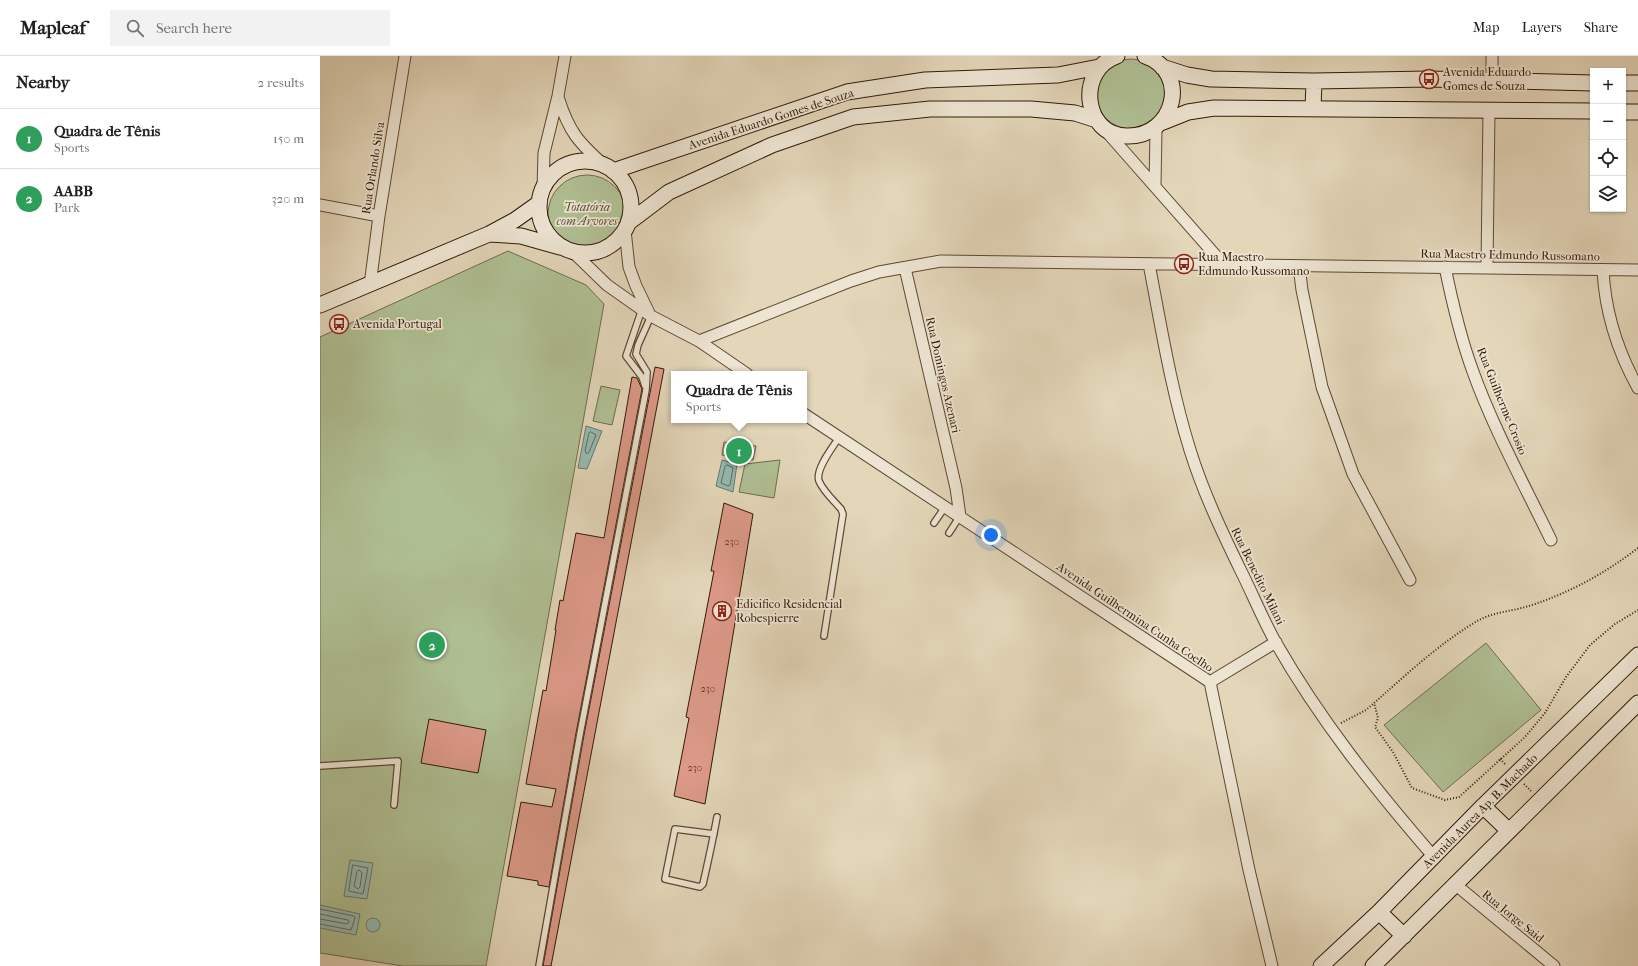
<!DOCTYPE html>
<html lang="en">
<head>
<meta charset="utf-8">
<style>
  :root { --surface:#fff; --page:#f2f2f2; --text:#202124; --muted:#757577; --line:#e0e0e0; --accent:#1a73e8 }
  body { margin:0; font-family:"IM FELL French Canon",serif; background:var(--page); color:var(--text) }
  .controls { position:absolute; right:12px; top:12px; display:grid; overflow:hidden; border-radius:0px; box-shadow:0 1px 3px #0004 }
  .controls button { width:36px; height:36px; display:grid; place-items:center; padding:0; border:0; border-bottom:1px solid var(--line); background:var(--surface); color:var(--text); font:20px sans-serif }
  .you { position:absolute; left:671px; top:479px; width:14px; height:14px; margin:-10px; border:3px solid #fff; border-radius:50%; background:#1a73e8; box-shadow:0 0 0 6px #1a73e833 }
  .badge { display:grid; place-items:center; width:26px; height:26px; border-radius:50%; background:var(--accent); color:#fff; font-size:13px; font-weight:700 }
  .pin { position:absolute; translate:-50% -50%; border:2px solid #fff; box-shadow:0 1px 4px #0006 }
  .popup { position:absolute; left:351px; top:315px; width:136px; height:52px; box-sizing:border-box; display:grid; place-content:center; border-radius:0px; background:var(--surface); filter:drop-shadow(0 1px 3px #0005); font-size:13px; white-space:nowrap; color:var(--muted) }
  .popup b { font-size:15px; color:var(--text) }
  .popup::after { content:''; position:absolute; left:50%; top:100%; margin-left:-8px; border:8px solid transparent; border-top-color:var(--surface) }
  .list { margin:0; padding:0; list-style:none }
  h2 { display:flex; justify-content:space-between; align-items:center; height:52px; margin:0; padding:0 16px; font-size:17px }
  h2 small { font-size:13px; font-weight:400; color:var(--muted) }
  .list li { display:grid; grid-template-columns:26px 1fr auto; gap:12px; align-items:center; box-sizing:border-box; height:60px; padding:0 16px; border-top:1px solid var(--line) }
  .list b { display:block; font-size:15px; white-space:nowrap }
  .list p { margin:0; font-size:13px; white-space:nowrap; color:var(--muted) }
  .list em { font-size:13px; font-style:normal; color:var(--muted) }
  .icon { flex:none; width:22px; height:22px; fill:none; stroke:currentColor; stroke-width:2; stroke-linecap:round; stroke-linejoin:round }
  .map { position:relative; flex:none; width:1318px; height:910px; overflow:hidden }
  header { display:flex; align-items:center; gap:24px; box-sizing:border-box; height:56px; padding:0 20px; background:var(--surface); border-bottom:1px solid var(--line) }
  header strong { font-size:19px }
  nav { display:flex; gap:22px; margin-inline-start:auto; font-size:14px }
  .search { width:280px; height:36px; background:var(--page); display:flex; align-items:center; gap:10px; box-sizing:border-box; padding:0 14px; border-radius:0px; color:var(--muted); font-size:15px }
  main { display:flex }
  aside { flex:1; background:var(--surface) }
  .map>svg:first-child { display:block }
  .green { fill:#afbf93; stroke:#706c4e }
  .water { fill:#95b9b1; stroke:#6d796d }
  .lines { fill:none; stroke-linecap:round; stroke-linejoin:round }
  .shore { stroke:#636a5c; stroke-width:1 }
  .building { fill:#dc9988; stroke:#311a08 }
  .lane-casing { stroke:#5e4934; stroke-width:8 }
  .street-casing { stroke:#5e4934; stroke-width:13 }
  .secondary-casing { stroke:#311a08; stroke-width:17 }
  .path { stroke:#311a08; stroke-width:2; stroke-dasharray:1 2; stroke-linecap:butt }
  .lane { stroke:#ede4d2; stroke-width:5.5 }
  .street { stroke:#ede4d2; stroke-width:11 }
  .secondary { stroke:#ede4d2; stroke-width:15 }
  .labels { text-anchor:middle; dominant-baseline:central; stroke-width:3.5; stroke-linejoin:round; paint-order:stroke }
  .number-label { font-size:10px; fill:#5c3a28 }
  .poi-label { font-size:12px; fill:#311a08; stroke:#ede4d2; text-anchor:start }
  .street-label { font-size:12px; fill:#311a08; stroke:#ede4d2 }
  .park-label { font-size:12px; font-style:italic; fill:#574c32; stroke:#ede4d2 }
</style>
</head>
<body>
<header>
<strong>Mapleaf</strong>
<div class="search"><svg class="icon" aria-label="search" viewBox="0 0 24 24"><circle cx="10" cy="10" r="6"/><path d="M15 15l6 6"/></svg>Search here</div>
<nav><a>Map</a><a>Layers</a><a>Share</a></nav>
</header>
<main>
<aside>
<h2>Nearby<small>2 results</small></h2>
<ul class="list">
<li><span class="badge" style="background:#2e9e5b">1</span><div><b>Quadra de Tênis</b><p>Sports</p></div><em>150 m</em></li>
<li><span class="badge" style="background:#2e9e5b">2</span><div><b>AABB</b><p>Park</p></div><em>320 m</em></li>
</ul>
</aside>
<div class="map">
<svg width="1318" height="910" viewBox="0 0 1318 910">
  <rect width="100%" height="100%" fill="#e3d6b9"/>
  <filter id="stains"><feTurbulence type="fractalNoise" baseFrequency=".005" numOctaves="4"/><feColorMatrix values="0 0 0 0 .2 0 0 0 0 .09 0 0 0 0 .02 0 0 0 .5 -.17"/></filter>
  <radialGradient id="worn" r=".72"><stop offset=".6" stop-color="#630" stop-opacity="0"/><stop offset="1" stop-color="#630" stop-opacity=".3"/></radialGradient>
  <path class="green" d="M776 38a35 35 0 1 1 70 0a35 35 0 1 1-70 0Z
    M228 158a39 39 0 1 1 78 0a39 39 0 1 1-78 0Z
    M188 195 266 229 284 248 166 910H83L0 897V281Z
    M281 330 300 334 292 369 273 365Z
    M404 386 436 390 433 404 402 399Z
    M460 404 454 442 419 436 425 408Z
    M1166 587 1221 654 1123 736 1064 669Z"/>
  <path class="water" d="M266 370 282 375 267 413 258 412Z
    M402 404 417 408 413 436 396 430Z
    M30 804 53 807 47 843 24 840Z
    M0 849 40 858 36 879 0 872Z
    M46 869a7 7 0 1 1 14 0a7 7 0 1 1-14 0Z"/>
  <g class="lines">
    <path class="shore" d="M271 376 276 379 269 396 267 398 265 395 269 377Z
      M407 409 413 412 410 429 408 430 401 427 405 411Z
      M33 809 48 812 43 838 29 835Z
      M39 814 42 817 40 831 38 833 34 830 37 816Z
      M0 853 34 860 35 862 31 874 0 868
      M0 858 28 864 29 866 27 868 0 863"/>
  </g>
  <path class="building" d="M335 311 344 313 231 910H223L264 679Z
    M312 321 317 322 322 333 256 677 229 831 218 829V825L187 820 201 746 232 751 236 733 206 728 223 634 226 635 236 574H235L240 544 243 545 256 477 284 482Z
    M404 447 433 458 385 748 354 740 369 662 366 661 394 515H391Z
    M109 663 166 674 158 717 101 707Z"/>
  <g class="lines">
    <defs>
      <path id="lane" d="M322 253 306 300 322 321 325 330
        M614 467 625 451
        M629 477 640 460
        M504 580 523 458 521 453C514 445 503 435 499 425 495 414 512 392 518 383
        M0 710 78 705 74 749
        M394 778 355 773 345 823 380 831 383 828C388 806 393 783 397 761
        M219 910 260 678 326 334 327 316 316 298 318 289 331 260"/>
      <path id="street" d="M1172 24V0
        M238 41C249 76 258 86 285 110
        M786 75 904 209
        M835 130 836 72
        M223 133 224 97 238 40 245 0
        M0 149 59 160
        M305 174 309 211 316 230 329 257
        M252 195 287 229 331 260 379 285 427 318
        M829 208C841 270 851 333 870 394 883 436 902 476 921 515 933 539 943 564 956 587 1000 664 1055 733 1113 800
        M979 210 982 234 1002 331 1033 418 1090 524
        M1125 211C1132 245 1140 280 1152 313 1173 372 1204 428 1231 484
        M1167 211 1169 55
        M585 212 636 432 640 460
        M1283 214C1285 255 1298 296 1318 332
        M50 229 59 160 85 0
        M379 285 531 225 559 216 621 205 1318 214
        M484 358 890 626 929 814 952 910
        M890 626 956 586
        M1136 829 1234 910"/>
      <path id="secondary" d="M797 0C756 14 763 80 807 80 855 81 871 16 825 0
        M842 11 867 19 891 23 994 25 1109 23 1273 27
        M1303 27H1318
        M993 53 994 25
        M1303 56H1318
        M843 66 868 56 894 52 1273 55
        M219 151a46 46 0 1 1 92 0a46 46 0 1 1-92 0Z
        M293 115 527 36 605 24 738 19 779 11
        M308 167 349 136 452 89 533 61 610 53H711L755 57 777 64
        M169 178 201 180 240 191
        M0 249 169 178 195 164 219 147
        M1163 750 1189 775
        M1059 856 1084 880
        M1001 910 1059 856 1163 750 1318 599
        M1053 910 1318 647"/>
    </defs>
    <use href="#lane" class="lane-casing"/>
    <use href="#street" class="street-casing"/>
    <use href="#secondary" class="secondary-casing"/>
    <path class="path" d="M1318 492C1284 518 1249 537 1209 550 1193 555 1174 556 1159 564 1121 586 1087 618 1054 647L1058 662 1055 671 1073 696 1092 732 1125 744 1139 741 1205 681 1225 657 1246 621 1270 589 1295 568 1318 554
      M1021 667 1046 654 1054 647
      M1180 703 1186 709
      M1204 728 1211 735"/>
    <use href="#lane" class="lane"/>
    <use href="#street" class="street"/>
    <use href="#secondary" class="secondary"/>
  </g>
  <defs>
    <symbol id="bus-ring" viewBox="-11 -11 22 22"><circle r="9.5" fill="#ede4d2" stroke="#8f2418" stroke-width="1.5"/><path d="M-5-6H5V4H4V6H2V4H-2V6H-4V4H-5ZM-3.5-4V0h7V-4ZM-3.5 1.2v1.5H-2V1.2ZM2 1.2v1.5H3.5V1.2Z" fill="#8f2418"/></symbol>
    <symbol id="building-ring" viewBox="-11 -11 22 22"><circle r="9.5" fill="#ede4d2" stroke="#8f2418" stroke-width="1.5"/><path d="M-4-6H4V6H1V3H-1V6H-4ZM-2.5-4.3h1.7v1.8h-1.7ZM.8-4.3h1.7v1.8H.8ZM-2.5-1h1.7V.8h-1.7ZM.8-1h1.7V.8H.8Z" fill="#8f2418"/></symbol>
  </defs>
  <g fill-rule="evenodd">
    <use href="#bus-ring" x="1098" y="12" width="22" height="22"/>
    <use href="#bus-ring" x="853" y="197" width="22" height="22"/>
    <use href="#bus-ring" x="8" y="257" width="22" height="22"/>
    <use href="#building-ring" x="391" y="544" width="22" height="22"/>
  </g>
  <g class="labels">
    <g class="number-label">
      <text x="412" y="486">230</text>
      <text x="388" y="633">230</text>
      <text x="375" y="712">230</text>
    </g>
    <g class="poi-label">
      <text x="1123" y="16">Avenida Eduardo<tspan x="1123" dy="14">Gomes de Souza</tspan></text>
      <text x="878" y="201">Rua Maestro<tspan x="878" dy="14">Edmundo Russomano</tspan></text>
      <text x="33" y="268">Avenida Portugal</text>
      <text x="416" y="548">Edicifico Residencial<tspan x="416" dy="14">Robespierre</tspan></text>
    </g>
    <g class="street-label">
      <text transform="translate(451 63) rotate(-18)">Avenida Eduardo Gomes de Souza</text>
      <text transform="translate(53 112) rotate(-81)">Rua Orlando Silva</text>
      <text transform="translate(1190 199) rotate(1)">Rua Maestro Edmundo Russomano</text>
      <text transform="translate(623 319) rotate(77)">Rua Domingos Azenari</text>
      <text transform="translate(1182 345) rotate(68)">Rua Guilherme Crosio</text>
      <text transform="translate(938 520) rotate(64)">Rua Benedito Milani</text>
      <text transform="translate(815 561) rotate(34)">Avenida Guilhermina Cunha Coelho</text>
      <text transform="translate(1160 755) rotate(-45)">Avenida Aurea Ap. B. Machado</text>
      <text transform="translate(1193 860) rotate(39)">Rua Jorge Said</text>
    </g>
    <g class="park-label">
      <text x="267" y="151">Totatória<tspan x="267" dy="14">com Arvores</tspan></text>
    </g>
  </g>
  <rect width="100%" height="100%" filter="url(#stains)"/>
  <rect width="100%" height="100%" fill="url(#worn)"/>
</svg>
<div class="controls">
<button>+</button>
<button>−</button>
<button><svg class="icon" aria-label="locate" viewBox="0 0 24 24"><circle cx="12" cy="12" r="6"/><path d="M12 2v4M12 18v4M2 12h4M18 12h4"/></svg></button>
<button><svg class="icon" aria-label="layers" viewBox="0 0 24 24"><path d="M12 4l9 5-9 5-9-5zM3 14l9 5 9-5"/></svg></button>
</div>
<div class="you"></div>
<div class="pin badge" style="left:419px;top:395px;background:#2e9e5b">1</div>
<div class="popup"><b>Quadra de Tênis</b>Sports</div>
<div class="pin badge" style="left:112px;top:589px;background:#2e9e5b">2</div>
</div>
</main>
</body>
</html>
